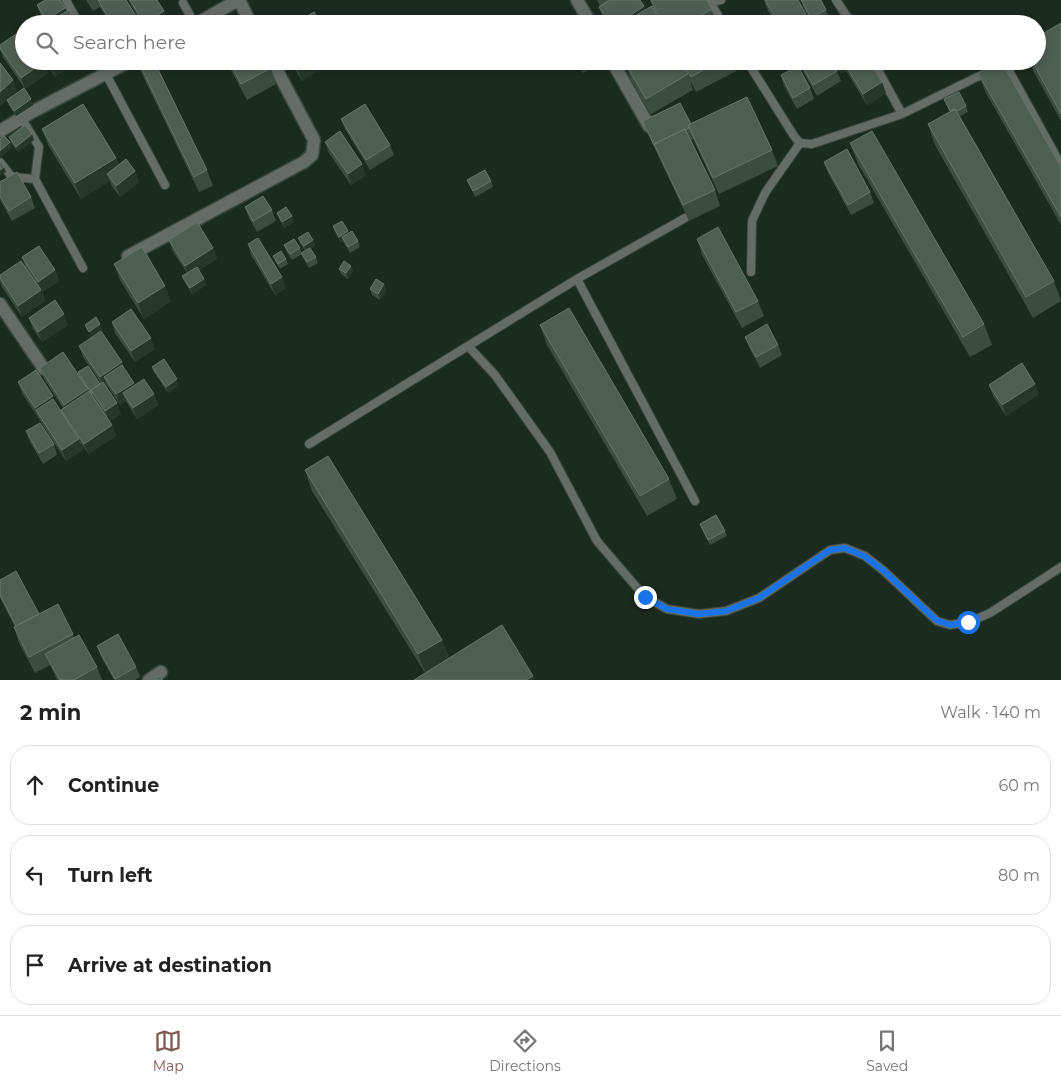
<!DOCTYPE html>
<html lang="en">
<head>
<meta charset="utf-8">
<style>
  :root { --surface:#fff; --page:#f2f2f2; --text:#222; --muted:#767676; --line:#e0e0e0; --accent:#805952 }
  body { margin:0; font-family:Montserrat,sans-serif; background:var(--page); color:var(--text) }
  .stop { position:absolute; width:15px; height:15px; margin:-11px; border:4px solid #1a73e8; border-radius:50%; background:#fff }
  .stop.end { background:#1a73e8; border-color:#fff; box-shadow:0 1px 5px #0008 }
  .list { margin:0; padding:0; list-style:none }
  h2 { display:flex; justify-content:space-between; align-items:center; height:65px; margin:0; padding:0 20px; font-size:21px }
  h2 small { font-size:16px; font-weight:400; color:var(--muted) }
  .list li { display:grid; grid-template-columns:32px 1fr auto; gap:15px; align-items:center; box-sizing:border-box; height:80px; margin:0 10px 10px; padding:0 10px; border:1px solid var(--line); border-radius:20px }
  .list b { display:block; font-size:19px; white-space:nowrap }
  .list em { font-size:16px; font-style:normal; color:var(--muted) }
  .icon { flex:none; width:28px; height:28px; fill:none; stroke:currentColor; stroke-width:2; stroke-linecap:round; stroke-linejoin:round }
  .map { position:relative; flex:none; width:1061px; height:680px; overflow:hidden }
  .search { position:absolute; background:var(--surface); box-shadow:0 2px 8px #0003; left:15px; right:15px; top:15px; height:55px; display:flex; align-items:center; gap:12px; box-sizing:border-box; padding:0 18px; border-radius:28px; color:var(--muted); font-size:19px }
  .sheet { height:335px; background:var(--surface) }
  nav { display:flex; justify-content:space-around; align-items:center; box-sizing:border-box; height:70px; border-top:1px solid var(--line); background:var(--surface); font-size:14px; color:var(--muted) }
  nav a { display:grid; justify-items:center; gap:2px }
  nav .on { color:var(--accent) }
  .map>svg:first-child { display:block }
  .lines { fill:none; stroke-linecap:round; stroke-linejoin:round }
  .service-casing { stroke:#39473d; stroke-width:10 }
  .minor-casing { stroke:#39473d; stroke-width:15 }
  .tertiary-casing { stroke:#39473d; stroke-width:15 }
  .service { stroke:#646c66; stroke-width:8 }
  .minor { stroke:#646c66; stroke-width:12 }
  .tertiary { stroke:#646c66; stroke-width:12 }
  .wall { fill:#3c4c40 }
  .shaded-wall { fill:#27372b }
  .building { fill:#4f5e53; stroke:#67766b }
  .route { stroke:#1a73e8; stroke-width:6 }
</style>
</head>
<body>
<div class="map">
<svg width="1061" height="680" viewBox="0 0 1061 680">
  <rect width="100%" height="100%" fill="#1c2b20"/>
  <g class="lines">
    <defs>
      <path id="service" d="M66 0 79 24
        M709 0 723 24
        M836 0 852 24
        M183 3 195 24
        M710 3 721 0
        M99 61 165 185
        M747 61 794 136 800 143 812 144 902 114 977 77 1008 69 1019 61
        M873 61 902 114
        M1008 69 1061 165
        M22 119 39 147 35 179 83 268
        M0 162 12 177 35 179
        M751 272 752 221 765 193 800 143
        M577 279 695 501
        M468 346 577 279 685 218
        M309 444 468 346 495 375 550 452 597 541 645 597 667 609 699 614 726 611 759 598 830 550 845 548 865 556 884 571 937 621 950 625 969 622 990 613 1061 567"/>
      <path id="minor" d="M239 0 251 24
        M577 0 591 24
        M612 61 649 126
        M128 256 304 162 312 155 314 140 272 61
        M0 304 44 369
        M149 680 161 672"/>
      <path id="tertiary" d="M196 24 238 0
        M0 131 30 113 130 61"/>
    </defs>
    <use href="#service" class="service-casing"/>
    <use href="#minor" class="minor-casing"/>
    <use href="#tertiary" class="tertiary-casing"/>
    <use href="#service" class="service"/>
    <use href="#minor" class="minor"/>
    <use href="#tertiary" class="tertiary"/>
  </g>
  <path class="wall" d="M86 0H126L141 24H110L100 7 93 11Z
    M128 0H157L164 11 168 22 164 24H142Z
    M597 0H640L646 10H654L650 0H707L718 24H607L603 17 599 7 600 6Z
    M764 0H798L811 24H775L768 11Z
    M801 0 826 10 830 20 824 24H812L805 11Z
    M37 5 65 8 67 11 77 24H46L41 16Z
    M1061 23V121L1030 65 1028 61H1037Z
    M0 45 44 62 48 73 25 89 3 57 0 50Z
    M45 61H78L55 77Z
    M137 61 207 170 213 186 199 192 142 74Z
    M226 61H267L271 68 276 84 247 100Z
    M290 61H334L302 81Z
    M577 61H603L583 73Z
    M632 61H737L740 69 696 92 690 80 693 90 651 114 631 81 626 65Z
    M797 61H832L837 71 841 81 817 96 804 73 802 67 800 68Z
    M833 61H869L882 82 886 93 867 105 846 71 841 74Z
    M0 63 17 91 10 97 33 105 16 116 9 105 7 100 1 105 0 104Z
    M978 73 1061 167V225L986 93Z
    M781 75 810 88 814 99 797 109 784 86Z
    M944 99 966 106 968 112 960 116 1054 281 1061 301 1033 318 935 145 928 124 950 112Z
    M341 119 390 145 394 155 370 170 345 129Z
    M643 121 691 124 772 150 778 166 719 194 693 139 691 140 715 190 720 206 689 221 647 132Z
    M42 129 116 158 119 165 135 171 139 182 120 197 111 185 110 181 81 199 48 145Z
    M9 137 34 140 18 152 11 143Z
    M325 142 366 175 351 185 329 153Z
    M850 143 984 324 992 345 970 357 858 164Z
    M824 162 870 192 874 203 851 215 828 173Z
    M467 180 491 181 493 187 475 197Z
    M0 182 31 197 35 208 12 221 0 200Z
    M245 207 272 210 276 221 257 232 249 218Z
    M277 213 292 216 294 222 284 228 279 218Z
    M333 226 348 231 349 233 358 241 360 247 350 253 343 241 341 242 335 232Z
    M298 238 313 240 315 246 310 249 316 257 318 263 309 268 303 258 301 253 305 251 300 243Z
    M697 239 758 301 764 316 742 328 702 255Z
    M169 240 213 248 217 259 199 270 204 279 206 285 192 294 184 281 182 276 187 273 172 250Z
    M248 244 286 288 275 295 251 255Z
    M284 245 300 248 302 254 292 260 286 251Z
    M273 256 286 259 288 264 280 269 275 261Z
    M22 257 55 270 59 281 42 292 45 301 22 317 2 287 0 281V275L25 266Z
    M114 264 171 301 144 319 120 280Z
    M351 266 353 271 348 279 341 274 339 269Z
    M384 284 386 290 380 300 372 295 370 289Z
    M29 318 68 325 42 342 33 329Z
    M112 322 155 349 135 362 115 333Z
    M540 325 669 479 677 499 647 516 547 345Z
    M745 337 778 345 782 355 760 368 749 347Z
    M79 346 122 362 124 368 135 385 154 394 158 405 137 419 126 401 120 405 107 385 106 386 121 414 110 421 116 436 88 454 81 443 83 450 66 461 22 393 18 382 55 402 64 415 61 410 63 408 44 379 40 368 79 376 78 372 100 384 101 383 83 357Z
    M152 367 179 385 168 393 154 372Z
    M989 385 1039 394 1006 416 993 396Z
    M26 431 54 444 57 455 43 464 30 442Z
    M305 470 442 640 449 658 425 673 312 491Z
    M700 524 725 531 727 536 710 545 702 529Z
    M0 580 39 614 73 634 74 637 97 667 102 680H57L50 665 35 673 19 643 14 627H15L0 598Z
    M97 646 136 667 140 677 135 680H114L101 657Z"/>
  <path class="shaded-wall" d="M644 6 648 17 638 24H618Z
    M65 8 69 18 52 20 53 24H47L46 20Z
    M164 11 168 22 164 24H145L144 23Z
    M58 61H78L55 77 51 66Z
    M303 61H334L302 81 296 65Z
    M798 61H810L800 63 802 67 800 68Z
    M839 61H842L846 71 841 74 837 63Z
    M44 62 48 73 25 89 21 78Z
    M13 80 17 91 1 105 0 102V92Z
    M882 82 886 93 867 105 863 94Z
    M31 99 33 105 16 116 14 111Z
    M32 134 34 140 18 152 16 147Z
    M10 142 12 148 0 158V151Z
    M116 158 122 174H107L110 181 81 199 75 183Z
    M362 164 366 175 351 185 348 174Z
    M4 167 6 172 0 176V170Z
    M135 171 139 182 120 197 116 186Z
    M292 216 294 222 284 228 282 222Z
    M348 231 350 237H342L343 241 341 242 339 237Z
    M313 240 315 246 306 252 304 246Z
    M213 248 217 259 188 276 185 266Z
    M351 266 353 271 348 279 346 273Z
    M55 270 59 281 42 292 45 301 22 317 18 306 41 290 38 282Z
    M282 277 286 288 275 295 271 284Z
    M204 279 206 285 192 294 190 288Z
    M384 284 386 290 380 300 378 294Z
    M165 286 171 301 144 319 138 303Z
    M64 314 68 325 42 342 38 332Z
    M100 324 102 330 91 337 89 332Z
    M151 338 155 349 135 362 131 351Z
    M122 362 126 373 104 377 107 385 104 388 100 377Z
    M177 379 179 385 168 393 166 387Z
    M134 383 138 393H123L126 401 120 405 116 394Z
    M1035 384 1039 394 1006 416 1002 405Z
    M88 389 92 400 68 416 64 405Z
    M154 394 158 405 137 419 133 408Z
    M53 396 57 407 36 410 38 419 35 408Z
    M117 403 121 414 109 422 105 411Z
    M112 425 116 436 88 454 84 444Z
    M79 439 83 450 66 461 62 450Z
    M442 640 449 660 426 674 418 654Z
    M533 676 535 680H526Z"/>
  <path class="building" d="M45 0H60L65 8 46 20 37 5Z
    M98 0H126L141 24H112Z
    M130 0H157L164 11 144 23Z
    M609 0H640L644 6 618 24H610L599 7Z
    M651 0H707L712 9 685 24H663Z
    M765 0H798L811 24H779Z
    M801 0H821L826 10 811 18Z
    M652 6 662 24H621Z
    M69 10 77 24H54L52 20Z
    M314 12 321 24H294Z
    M715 17 718 24H702Z
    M1061 23V114L1032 61H1037V37Z
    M22 30 24 33V61H43L44 62 21 78 0 48V45Z
    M48 61H58L51 66Z
    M138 61H154L207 170 194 177Z
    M229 61H267L271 68 241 84Z
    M294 61H303L296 65Z
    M632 61H680L688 74 646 99 626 65Z
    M682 61H719L691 77Z
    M803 61H832L837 71 813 85 800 63Z
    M843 61H869L882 82 863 94Z
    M1000 61H1001L1061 167V217L978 73Z
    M0 63 13 80 0 92Z
    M798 66 810 88 793 98 781 75Z
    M24 88 31 99 14 111 7 100Z
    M959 92 966 106 957 111 955 109 950 111 944 99Z
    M747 97 772 150 713 178 688 125Z
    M680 103 691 124 688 125 689 128 686 130 685 129 654 144V145L643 121Z
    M83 104 116 158 75 183 42 129Z
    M365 104 390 145 366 160 341 119Z
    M955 109 1054 281 1026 297 928 124Z
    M25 125 32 134 16 147 9 137Z
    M685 129 715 190 683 205 654 144Z
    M340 131 362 164 348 174 325 142Z
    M872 131 984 324 963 337 850 143Z
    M4 136 10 142 0 151V139Z
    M847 149 870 192 848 205 824 162Z
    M126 159 135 171 116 186 107 174Z
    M0 160 4 167 0 170Z
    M485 170 491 181 473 191 467 180Z
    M17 172 31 197 9 211 0 196V182Z
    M263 196 272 210 253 221 245 207Z
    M286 207 292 216 282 222 277 213Z
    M342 221 348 231 339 237 333 226Z
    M197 222 213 248 185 266 169 240Z
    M718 227 758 301 736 312 697 239Z
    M352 231 358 241 348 247 342 237Z
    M308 232 313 240 304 246 298 238Z
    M258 238 282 277 271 284 248 244Z
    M294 239 300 248 290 254 284 245Z
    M39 246 55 270 38 282 22 257Z
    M142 247 165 286 138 303 114 264Z
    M310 248 316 257 307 262 301 253Z
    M281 251 286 259 278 264 273 256Z
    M21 261 41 290 18 306 0 278V275Z
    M344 261 351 266 346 273 339 269Z
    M197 267 204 279 190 288 182 276Z
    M376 279 384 284 378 294 370 289Z
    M55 300 64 314 38 332 29 318Z
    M569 308 669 479 640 496 540 325Z
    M131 309 151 338 131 351 112 322Z
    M96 317 100 324 89 332 85 325Z
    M767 324 778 345 756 357 745 337Z
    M101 331 122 362 100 377 79 346Z
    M63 352 88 389 64 405 40 368Z
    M164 359 177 379 166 387 152 367Z
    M1022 363 1035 384 1002 405 989 385Z
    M122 365 134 383 116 394 104 377Z
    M88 366 100 384 91 390 92 393V394L78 372Z
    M36 370 53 396 35 408 18 382Z
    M144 379 154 394 133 408 123 393Z
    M103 382 117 403 105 411 91 390Z
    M89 391 112 425 84 444 61 410Z
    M53 399 79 439 62 450 36 410Z
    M40 423 54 444 39 453 26 431Z
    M328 456 442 640 418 654 305 470Z
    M716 515 725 531 708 540 700 524Z
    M16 571 39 614 16 626 0 595V580Z
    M58 604 73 634 29 657 14 627Z
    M502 625 533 676 526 680H414Z
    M118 634 136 667 115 679 97 646Z
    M79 635 97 667 74 680H60L45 654Z
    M160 676 162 680H154Z"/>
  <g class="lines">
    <path class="route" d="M645 597 667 609 699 614 726 611 759 598 830 550 845 548 864 556 884 571 936 620 950 625 968 622"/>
  </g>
</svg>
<div class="stop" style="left:968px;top:622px"></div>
<div class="stop end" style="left:645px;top:597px"></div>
<div class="search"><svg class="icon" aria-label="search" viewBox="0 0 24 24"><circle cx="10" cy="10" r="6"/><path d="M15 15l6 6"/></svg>Search here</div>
</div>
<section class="sheet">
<h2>2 min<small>Walk · 140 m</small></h2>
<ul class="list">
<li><svg class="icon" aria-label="ahead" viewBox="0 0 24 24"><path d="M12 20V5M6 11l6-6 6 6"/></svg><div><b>Continue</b></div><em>60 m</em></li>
<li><svg class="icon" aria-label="left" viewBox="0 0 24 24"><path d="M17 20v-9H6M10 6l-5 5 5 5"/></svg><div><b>Turn left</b></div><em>80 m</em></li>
<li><svg class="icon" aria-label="arrive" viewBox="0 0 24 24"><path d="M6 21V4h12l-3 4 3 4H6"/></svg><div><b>Arrive at destination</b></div></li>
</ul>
</section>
<nav>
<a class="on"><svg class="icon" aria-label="map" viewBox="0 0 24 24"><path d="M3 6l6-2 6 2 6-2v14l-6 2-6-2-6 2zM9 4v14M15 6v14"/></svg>Map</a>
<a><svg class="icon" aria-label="directions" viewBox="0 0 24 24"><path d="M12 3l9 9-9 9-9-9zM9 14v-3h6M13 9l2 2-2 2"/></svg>Directions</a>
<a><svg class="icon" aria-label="saved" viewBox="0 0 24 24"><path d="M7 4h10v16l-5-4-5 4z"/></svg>Saved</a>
</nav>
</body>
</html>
